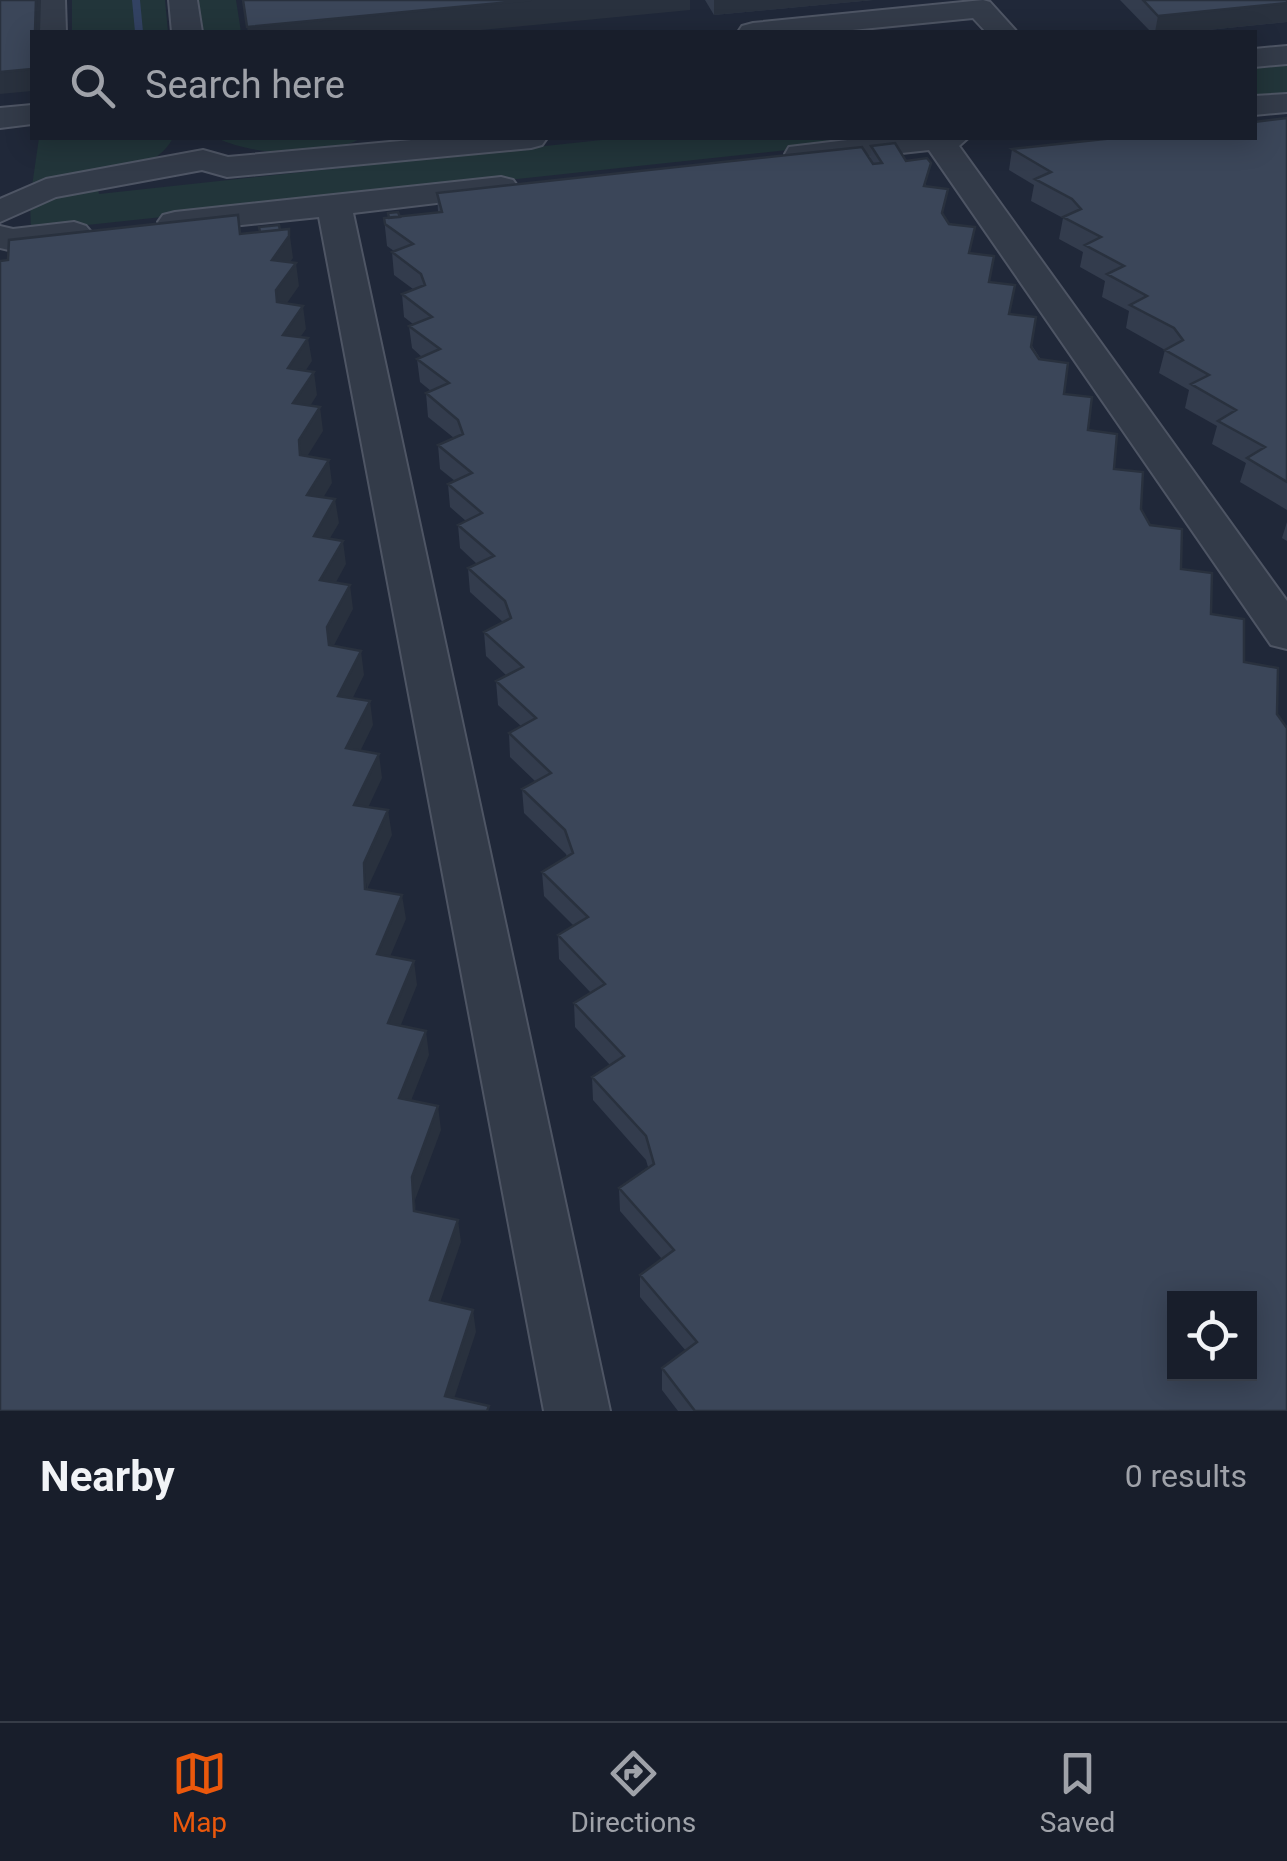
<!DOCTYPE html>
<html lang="en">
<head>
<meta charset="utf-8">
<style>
  :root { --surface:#181e2b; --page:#252b37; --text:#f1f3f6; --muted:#9fa2a9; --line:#363c47; --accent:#ea580c }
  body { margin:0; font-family:Roboto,sans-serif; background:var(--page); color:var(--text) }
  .controls { position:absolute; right:30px; bottom:30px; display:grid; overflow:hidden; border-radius:0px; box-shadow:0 5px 25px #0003 }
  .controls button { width:90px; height:90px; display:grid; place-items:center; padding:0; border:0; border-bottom:2px solid var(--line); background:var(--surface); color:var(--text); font:50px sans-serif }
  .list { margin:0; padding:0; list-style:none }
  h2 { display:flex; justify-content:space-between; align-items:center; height:130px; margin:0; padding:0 40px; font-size:42px }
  h2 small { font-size:32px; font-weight:400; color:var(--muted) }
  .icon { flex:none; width:55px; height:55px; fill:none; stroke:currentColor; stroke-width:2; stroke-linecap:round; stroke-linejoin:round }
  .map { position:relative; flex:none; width:1287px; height:1411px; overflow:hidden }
  .search { position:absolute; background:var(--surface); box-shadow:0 5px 25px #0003; left:30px; right:30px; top:30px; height:110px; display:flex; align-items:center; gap:25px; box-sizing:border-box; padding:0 35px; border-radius:0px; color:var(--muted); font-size:38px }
  .sheet { height:310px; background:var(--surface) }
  nav { display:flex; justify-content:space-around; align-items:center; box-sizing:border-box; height:140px; border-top:2px solid var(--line); background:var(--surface); font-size:28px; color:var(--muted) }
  nav a { display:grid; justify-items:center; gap:5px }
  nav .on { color:var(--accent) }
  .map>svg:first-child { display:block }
  .green { fill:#22353a }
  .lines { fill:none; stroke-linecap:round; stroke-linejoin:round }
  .stream { fill:#324262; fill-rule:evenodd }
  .minor-casing { stroke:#4e5564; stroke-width:4 }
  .minor { fill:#333b49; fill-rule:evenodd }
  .wall { fill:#333c4d }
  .shaded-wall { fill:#29313e }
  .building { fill:#3b4659; stroke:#29313e; stroke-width:2.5; fill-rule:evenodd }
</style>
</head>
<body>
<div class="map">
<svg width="1287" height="1411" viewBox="0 0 1287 1411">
  <rect width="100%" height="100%" fill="#202839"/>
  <path class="green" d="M72 0H165L168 32H72Z
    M198 0H236L241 32H202Z
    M1287 63V96L1255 99 1254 67Z
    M39 138H173C157 167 126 169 95 175L99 194 620 138H899L31 231 30 200Z
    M217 138H361C325 160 254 156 217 138Z"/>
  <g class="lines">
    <path class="stream" d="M132 0H140L143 32H135Z"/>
    <defs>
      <path id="minor" d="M37 0H65L66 32H36Z
        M169 0H197L202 32H172Z
        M983 0 990 2 1017 32H986L973 18 832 32H738L742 26 753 23Z
        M1287 46V64L1254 67V49Z
        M1287 94V112L1254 115V96Z
        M32 105V124L0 128V108Z
        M433 138H547L542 145 531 148 227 177 202 170 56 197 0 222V199L46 179 203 150 228 157Z
        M864 138H968L959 146 1287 601V649L1271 645 929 150 801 164 789 161 785 154 789 147Z
        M501 177 513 180 518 187 513 194 353 213 610 1411H544L319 217 175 232 163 229 158 222 163 215 175 212Z
        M74 222 86 226 92 233 86 240 13 251 0 248V226L13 229Z"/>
    </defs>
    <use href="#minor" class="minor-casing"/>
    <use href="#minor" class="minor"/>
  </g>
  <path class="wall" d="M705 0H873L714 15Z
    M1120 0H1287V22L1188 32H1151Z
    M1287 118V510L1240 482 1246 463 1212 444 1217 426 1185 408 1189 390 1159 373 1165 350 1126 328 1129 311 1102 297 1105 281 1080 267 1083 252 1059 239 1063 218 1031 201 1034 185 1009 170 1012 149Z
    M871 146 906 161 928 187 949 224 971 253 1150 525 1244 662 1277 714 1287 1411H678L662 1390V1368L686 1351 640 1297V1275L662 1259 620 1211 619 1188 648 1167 646 1160 593 1100 592 1077 610 1065 575 1027 574 1003 591 993 559 959 558 935 574 926 544 896 542 872 567 857 566 854 524 813 522 789 535 781 510 757 509 733 521 726 498 705 496 681 507 676 486 656 484 632 503 622 470 592 468 568 477 564 460 548 458 525 466 521 450 507 448 484 455 481 440 469 438 445 454 438 428 417 426 393 431 391 420 382 417 359 422 357 412 348 409 326 413 324 404 317 402 294 413 289 394 275 392 252 394 251 387 246 384 218 438 212 437 193 870 159Z
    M1287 522V541L1282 538Z"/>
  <path class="shaded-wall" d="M36 0H41L40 32H35Z
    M531 0H690V10L460 32H248L247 27Z
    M714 0H873L714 15Z
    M1287 3V22L1188 32H1155L1158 16Z
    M32 69V91L0 94V72Z
    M289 229 293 258 275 283 272 260Z
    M296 263 299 286 280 313 281 325 276 290Z
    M303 306 306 329 286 358 283 335Z
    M308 338 312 361 292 391 288 368Z
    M314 372 317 395 297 427 293 403Z
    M320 407 323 431 303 463 300 455 299 440Z
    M329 460 332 483 311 518 307 495Z
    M335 499 339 523 317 560 314 536Z
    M343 541 346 564 324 604 320 580Z
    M350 585 353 609 331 651 332 669 327 627Z
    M361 651 364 675 342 720 338 696Z
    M370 701 373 725 350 772 346 748Z
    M379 754 382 778 358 829 354 805Z
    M388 810 392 835 368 887 369 913 364 863Z
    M402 895 406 919 381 978 377 954Z
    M414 961 417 985 392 1047 388 1023Z
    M426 1031 429 1055 403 1121 399 1098Z
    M438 1106 441 1130 415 1200 418 1234 412 1177Z
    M458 1220 461 1242 433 1323 430 1300Z
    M473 1310 476 1332 450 1411 445 1396Z"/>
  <path class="building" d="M0 0H36L35 32H32V69L0 72Z
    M243 0H531L247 27Z
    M1143 0H1287V3L1158 16Z
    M1287 118V482L1247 458 1265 447 1218 421 1236 410 1191 384 1209 375 1165 350 1183 340 1174 328 1130 305 1147 296 1107 274 1124 266 1085 245 1101 237 1063 217 1081 209 1072 199 1035 179 1051 172 1012 149 1114 138H1254V122Z
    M895 143 906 161 927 158 931 163 924 186 948 189 942 213 949 224 975 227 969 253 994 256 989 282 1015 285 1009 314 1036 317 1031 347 1039 359 1068 363 1064 394 1092 397 1088 430 1117 434 1114 469 1143 472 1141 509 1150 525 1182 529 1181 569 1212 573 1211 614 1244 619V662L1278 668 1277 714 1287 728V1411H695L662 1368 697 1342 640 1275 674 1250 619 1188 654 1164 646 1136 592 1077 624 1056 574 1003 605 984 558 935 588 917 542 872 573 853 565 830 522 789 551 773 509 733 536 718 496 681 523 667 484 632 511 618 505 601 468 568 494 556 458 525 482 513 448 484 472 473 438 445 463 434 458 420 426 393 449 383 417 359 440 349 409 326 432 317 402 294 425 285 421 274 392 252 413 244 385 224 384 218 442 212 437 193 862 147 873 164 882 163 871 146ZM1174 1298H1250V1374H1174Z
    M398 212 400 217 389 218 388 213Z
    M238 215 240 234 289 229V236L272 260 296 263 276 290 277 302 303 306 283 335 308 338 288 368 314 372 293 403 320 407 299 440 300 455 329 460 307 495 335 499 314 536 343 541 320 580 350 585 327 627 329 645 361 651 338 696 370 701 346 748 379 754 354 805 388 810 364 863 365 889 402 895 377 954 414 961 388 1023 426 1031 399 1098 438 1106 412 1177 414 1211 458 1220 430 1300 473 1310 445 1396 489 1406 487 1411H0V261L8 260 9 240Z
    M279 225 280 230 260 232 259 227Z"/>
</svg>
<div class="controls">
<button><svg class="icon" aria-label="locate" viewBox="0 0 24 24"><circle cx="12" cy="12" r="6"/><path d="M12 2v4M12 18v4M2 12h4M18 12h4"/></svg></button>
</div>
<div class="search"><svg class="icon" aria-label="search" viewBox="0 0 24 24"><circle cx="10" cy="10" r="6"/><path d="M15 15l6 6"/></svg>Search here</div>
</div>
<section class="sheet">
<h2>Nearby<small>0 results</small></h2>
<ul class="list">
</ul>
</section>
<nav>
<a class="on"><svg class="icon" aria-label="map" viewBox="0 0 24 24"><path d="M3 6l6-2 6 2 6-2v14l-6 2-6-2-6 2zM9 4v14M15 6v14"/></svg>Map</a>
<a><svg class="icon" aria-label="directions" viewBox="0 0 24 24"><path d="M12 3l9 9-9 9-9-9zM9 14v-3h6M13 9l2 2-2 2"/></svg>Directions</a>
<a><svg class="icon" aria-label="saved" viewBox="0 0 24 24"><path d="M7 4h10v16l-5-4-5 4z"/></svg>Saved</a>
</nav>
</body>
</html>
